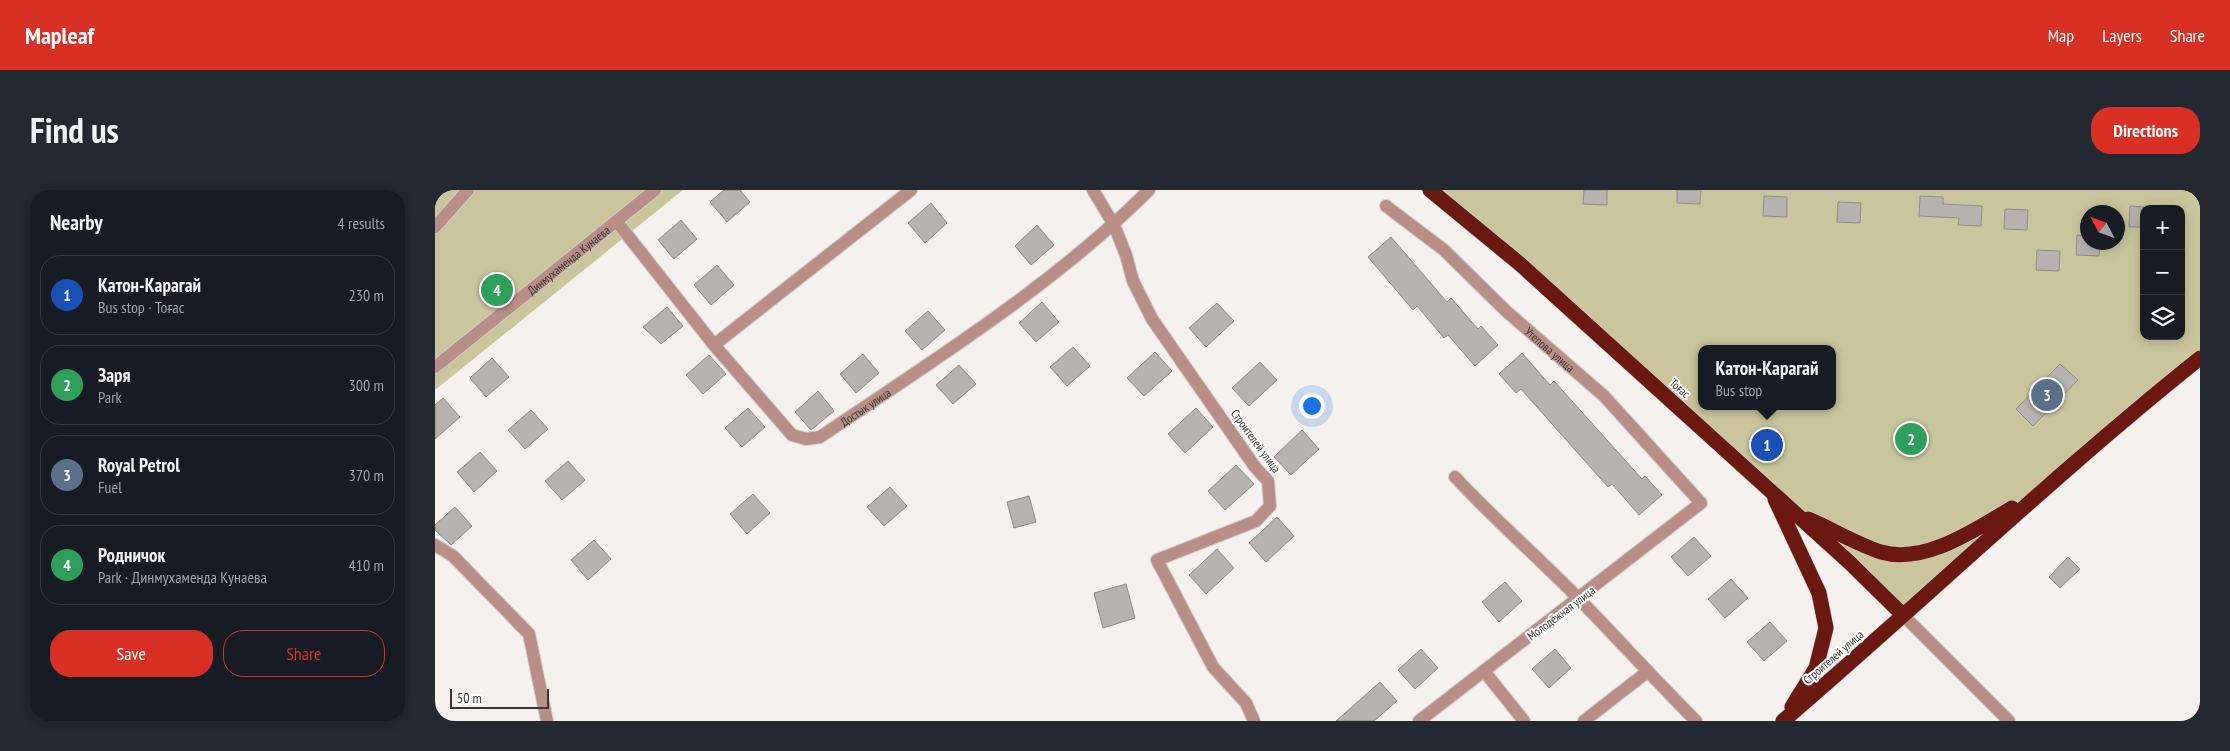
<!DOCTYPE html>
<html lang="en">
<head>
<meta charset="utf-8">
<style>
  :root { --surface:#171b24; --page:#242831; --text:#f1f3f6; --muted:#9ea1a6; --line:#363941; --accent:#d93025 }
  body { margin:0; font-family:"PT Sans Narrow",sans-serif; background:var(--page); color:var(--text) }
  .controls { position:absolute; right:15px; top:15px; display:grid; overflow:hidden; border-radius:10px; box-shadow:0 2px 12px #0003 }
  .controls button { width:45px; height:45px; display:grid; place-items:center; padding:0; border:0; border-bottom:1px solid var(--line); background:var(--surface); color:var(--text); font:25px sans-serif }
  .compass { position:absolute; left:1645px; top:15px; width:45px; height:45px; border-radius:50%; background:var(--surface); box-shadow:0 2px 12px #0003; rotate:311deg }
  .scale { position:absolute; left:15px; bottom:12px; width:99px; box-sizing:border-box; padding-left:5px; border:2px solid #3a3837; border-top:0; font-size:14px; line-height:18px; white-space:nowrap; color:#3a3837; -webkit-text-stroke:4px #fff; paint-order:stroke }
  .you { position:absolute; left:876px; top:215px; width:18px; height:18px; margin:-12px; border:4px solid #fff; border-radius:50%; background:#1a73e8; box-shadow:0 0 0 8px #1a73e833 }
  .badge { display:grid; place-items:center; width:32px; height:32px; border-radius:50%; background:var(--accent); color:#fff; font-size:16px; font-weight:700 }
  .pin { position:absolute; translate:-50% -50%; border:2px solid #fff; box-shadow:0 1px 5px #0006 }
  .popup { position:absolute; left:1263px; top:155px; width:138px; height:65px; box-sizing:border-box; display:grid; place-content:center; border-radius:10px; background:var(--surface); filter:drop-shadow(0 1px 4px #0005); font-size:16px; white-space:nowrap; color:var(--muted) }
  .popup b { font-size:19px; color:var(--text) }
  .popup::after { content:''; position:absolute; left:50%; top:100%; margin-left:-10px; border:10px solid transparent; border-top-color:var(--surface) }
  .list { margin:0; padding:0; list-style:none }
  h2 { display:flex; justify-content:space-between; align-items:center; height:65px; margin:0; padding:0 20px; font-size:21px }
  h2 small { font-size:16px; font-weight:400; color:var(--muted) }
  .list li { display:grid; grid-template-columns:32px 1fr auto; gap:15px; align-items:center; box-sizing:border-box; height:80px; margin:0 10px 10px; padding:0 10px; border:1px solid var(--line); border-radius:20px }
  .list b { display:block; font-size:19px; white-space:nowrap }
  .list p { margin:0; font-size:16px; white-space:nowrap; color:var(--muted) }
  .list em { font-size:16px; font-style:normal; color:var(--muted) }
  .actions { display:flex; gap:10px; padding:15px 20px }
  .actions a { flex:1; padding:11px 0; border:1px solid var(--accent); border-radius:20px; text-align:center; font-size:18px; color:var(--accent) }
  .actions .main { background:var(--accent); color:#fff }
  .icon { flex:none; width:28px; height:28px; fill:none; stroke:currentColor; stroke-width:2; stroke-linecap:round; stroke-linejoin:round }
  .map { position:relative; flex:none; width:1765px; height:531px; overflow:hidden; border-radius:20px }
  header { display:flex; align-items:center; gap:30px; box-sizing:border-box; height:70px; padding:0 25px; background:var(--accent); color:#fff }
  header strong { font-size:24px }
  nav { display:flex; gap:28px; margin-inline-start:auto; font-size:18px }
  .intro { display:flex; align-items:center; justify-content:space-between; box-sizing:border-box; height:120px; padding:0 30px }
  h1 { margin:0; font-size:35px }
  .button { padding:12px 22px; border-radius:20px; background:var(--accent); color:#fff; font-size:18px; font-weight:700 }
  main { display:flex; gap:30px; padding:0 30px }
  aside { flex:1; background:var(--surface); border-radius:20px; box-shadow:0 2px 12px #0003 }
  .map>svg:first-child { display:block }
  .green { fill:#c9c59c; fill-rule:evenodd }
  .building { fill:#b5b2af; stroke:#8e8c88 }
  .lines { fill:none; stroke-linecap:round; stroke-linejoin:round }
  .minor-casing { stroke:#d0ccc9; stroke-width:14 }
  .highway-casing { stroke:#d0ccc9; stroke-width:16 }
  .minor { stroke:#b98e87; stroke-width:12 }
  .highway { stroke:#6b1811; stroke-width:15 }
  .labels { text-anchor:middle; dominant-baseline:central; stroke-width:4; stroke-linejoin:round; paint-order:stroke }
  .street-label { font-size:12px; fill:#3a3837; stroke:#fff }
</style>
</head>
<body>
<header>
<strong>Mapleaf</strong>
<nav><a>Map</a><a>Layers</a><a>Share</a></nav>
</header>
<div class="intro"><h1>Find us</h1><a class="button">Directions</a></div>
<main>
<aside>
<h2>Nearby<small>4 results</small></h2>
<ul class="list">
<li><span class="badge" style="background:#1a4fb4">1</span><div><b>Катон-Карагай</b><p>Bus stop · Тоғас</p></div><em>230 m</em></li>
<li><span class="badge" style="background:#2e9e5b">2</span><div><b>Заря</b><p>Park</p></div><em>300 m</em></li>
<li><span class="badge" style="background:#5c6f8a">3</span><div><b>Royal Petrol</b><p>Fuel</p></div><em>370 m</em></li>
<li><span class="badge" style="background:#2e9e5b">4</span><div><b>Родничок</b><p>Park · Динмухаменда Кунаева</p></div><em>410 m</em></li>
</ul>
<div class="actions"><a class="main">Save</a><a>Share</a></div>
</aside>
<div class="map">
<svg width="1765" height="531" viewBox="0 0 1765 531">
  <rect width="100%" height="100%" fill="#f5f1ee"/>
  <path class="green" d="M0 0H248L0 200Z
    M991 0H1765V175L1468 425ZM1709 19H1746V146H1709ZM1652 22H1682V52H1652ZM1267 159H1397V216H1267Z"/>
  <path class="building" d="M289 0H305L315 12 292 32 275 12Z
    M1149 0H1172V15L1148 14Z
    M1242 0H1266L1265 14 1242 13Z
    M1329 6 1352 7V27L1328 26Z
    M1485 6 1508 7V14L1547 16 1546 36 1523 35 1524 28 1484 26Z
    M1403 12 1426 13 1425 33 1402 32Z
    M496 13 512 33 490 53 473 33Z
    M1695 16 1709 17V37H1694Z
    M1570 19 1593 20 1592 40 1569 39Z
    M246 30 262 49 239 69 223 50Z
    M602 35 619 55 596 75 580 56Z
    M1642 45 1652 46V52H1665L1664 66 1641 65Z
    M956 47 1012 112 1016 108 1043 139 1046 136 1063 155 1040 176 1013 145 1009 148 982 116 978 120 933 67Z
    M1602 60 1625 61 1624 81 1601 80Z
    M282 75 299 95 276 115 259 95Z
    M607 112 624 132 601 152 584 133Z
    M782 113 799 131 771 157 754 138Z
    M232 117 248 136 226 154 208 137Z
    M493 121 510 140 487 160 470 141Z
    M638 157 655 176 632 196 615 177Z
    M720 162 737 181 709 206 692 188Z
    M1087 163 1115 195 1119 191 1207 289 1210 286 1227 305 1204 325 1177 294 1173 297 1086 199 1081 203 1064 184Z
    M428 164 444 183 421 203 405 184Z
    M274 165 291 184 268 204 251 185Z
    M57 168 74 187 51 207 35 188Z
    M825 172 842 190 814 216 797 198Z
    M1625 174 1643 190 1598 236 1581 219Z
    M524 175 541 194 518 214 501 195Z
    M383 201 399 221 376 240 360 222Z
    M8 208 25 227 0 249V215Z
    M313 218 330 237 307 257 290 238Z
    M761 218 778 237 750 263 733 244Z
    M96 220 113 239 90 259 73 240Z
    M867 240 884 259 856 285 839 267Z
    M45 262 62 281 39 302 22 282Z
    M133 271 150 290 127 310 110 291Z
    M801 275 819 294 790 320 773 301Z
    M455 297 472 316 449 336 432 317Z
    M318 304 335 323 312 344 295 324Z
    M594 306 601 332 579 338 572 312Z
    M20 317 37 336 16 355 0 340V335Z
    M842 327 859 346 831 372 814 353Z
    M1259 347 1276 366 1253 386 1236 367Z
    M159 350 176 369 153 390 136 370Z
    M782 359 799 378 771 404 754 385Z
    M1633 367 1645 379 1625 398 1614 387Z
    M1296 389 1313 408 1290 428 1273 409Z
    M1070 392 1087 411 1064 432 1047 412Z
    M691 394 700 428 668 438 659 403Z
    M1335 432 1352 451 1329 471 1312 452Z
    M986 459 1003 478 980 499 963 480Z
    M1120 459 1136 478 1114 498 1097 479Z
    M945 492 962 511 939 531H901Z"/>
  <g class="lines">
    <defs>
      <g id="minor">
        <path d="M658 0 679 35 691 65 698 91 717 129 820 277 833 291 835 316 821 331 722 370 778 477 811 513 819 531"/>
        <path id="s1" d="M951 16 1009 60 1071 121 1169 206 1266 313 984 531"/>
        <path id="s2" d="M182 32 279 155 357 245 371 249 385 247C496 172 619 95 714 0"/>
        <path d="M0 37 33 0"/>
        <path d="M279 155 476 0"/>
        <path id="s3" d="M0 177 220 0"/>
        <path d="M1020 287C1060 330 1104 368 1145 410 1184 450 1221 491 1261 531"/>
        <path d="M0 355 18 366 94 444 112 531"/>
        <path d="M1468 425 1574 531"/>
        <path d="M1049 481 1089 531"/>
        <path d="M1149 531 1212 482"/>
      </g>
      <path id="highway" d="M995 0 1085 74 1414 372 1468 425
        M1340 309 1384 403 1391 438 1381 478 1357 517
        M1373 329C1397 339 1421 354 1446 362 1490 375 1541 339 1577 318
        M1348 531C1488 411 1621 283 1765 168"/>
    </defs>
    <use href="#minor" class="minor-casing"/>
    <use href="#highway" class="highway-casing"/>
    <use href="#minor" class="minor"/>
    <use href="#highway" class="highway"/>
  </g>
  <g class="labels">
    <g class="street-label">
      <text stroke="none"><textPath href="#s3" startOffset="171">Динмухаменда Кунаева</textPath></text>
      <text stroke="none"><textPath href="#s1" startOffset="218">Утепова улица</textPath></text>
      <text transform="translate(1245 198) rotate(42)">Тоғас</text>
      <text stroke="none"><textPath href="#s2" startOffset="359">Достык улица</textPath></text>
      <text transform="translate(821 251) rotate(54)">Строителей улица</text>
      <text transform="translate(1126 423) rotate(-37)">Молодёжная улица</text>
      <text transform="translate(1398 467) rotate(-41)">Строителей улица</text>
    </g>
  </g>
</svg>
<div class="controls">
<button>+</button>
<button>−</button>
<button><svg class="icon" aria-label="layers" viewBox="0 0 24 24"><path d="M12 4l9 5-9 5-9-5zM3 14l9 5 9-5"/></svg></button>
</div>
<svg class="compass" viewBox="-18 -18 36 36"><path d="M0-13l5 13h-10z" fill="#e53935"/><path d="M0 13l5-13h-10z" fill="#9ea1a6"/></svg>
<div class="scale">50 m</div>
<div class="you"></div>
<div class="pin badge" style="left:1332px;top:255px;background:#1a4fb4">1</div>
<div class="popup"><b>Катон-Карагай</b>Bus stop</div>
<div class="pin badge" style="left:1476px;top:249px;background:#2e9e5b">2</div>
<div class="pin badge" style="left:1612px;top:205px;background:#5c6f8a">3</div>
<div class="pin badge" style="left:62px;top:100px;background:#2e9e5b">4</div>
</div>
</main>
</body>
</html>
